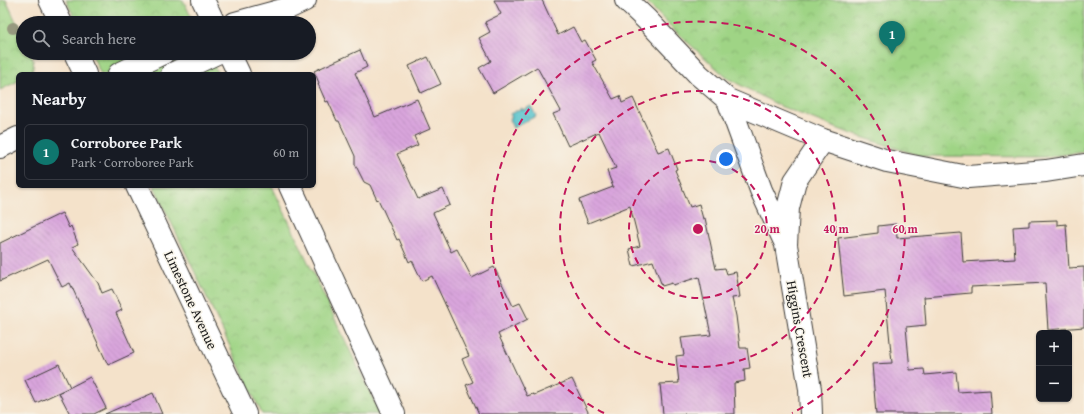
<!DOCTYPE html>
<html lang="en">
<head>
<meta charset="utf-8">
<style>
  :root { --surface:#171b24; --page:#20242c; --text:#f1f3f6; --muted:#9ea1a6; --line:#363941; --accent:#0f766e }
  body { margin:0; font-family:"Gentium Book Plus",serif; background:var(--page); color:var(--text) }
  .controls { position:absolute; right:12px; bottom:12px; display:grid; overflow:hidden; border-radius:6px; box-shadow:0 1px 3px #0004 }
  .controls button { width:36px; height:36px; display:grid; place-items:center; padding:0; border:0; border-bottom:1px solid var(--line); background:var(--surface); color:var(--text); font:20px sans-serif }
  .you { position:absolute; left:726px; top:159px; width:14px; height:14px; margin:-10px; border:3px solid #fff; border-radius:50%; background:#1a73e8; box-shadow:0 0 0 6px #1a73e833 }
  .badge { display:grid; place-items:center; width:26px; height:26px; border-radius:50%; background:var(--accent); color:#fff; font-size:13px; font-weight:700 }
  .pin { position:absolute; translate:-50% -33px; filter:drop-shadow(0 1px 2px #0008) }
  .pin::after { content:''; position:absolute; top:21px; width:14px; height:12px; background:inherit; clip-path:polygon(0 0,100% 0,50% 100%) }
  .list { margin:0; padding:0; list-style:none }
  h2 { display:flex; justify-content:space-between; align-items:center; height:52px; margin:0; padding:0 16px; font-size:17px }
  h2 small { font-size:13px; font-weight:400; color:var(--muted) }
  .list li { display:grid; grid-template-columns:26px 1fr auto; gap:12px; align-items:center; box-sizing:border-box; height:56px; margin:0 8px 8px; padding:0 8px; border:1px solid var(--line); border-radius:6px }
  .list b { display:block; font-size:15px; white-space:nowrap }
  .list p { margin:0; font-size:13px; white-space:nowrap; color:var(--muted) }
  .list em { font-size:13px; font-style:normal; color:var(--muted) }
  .icon { flex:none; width:22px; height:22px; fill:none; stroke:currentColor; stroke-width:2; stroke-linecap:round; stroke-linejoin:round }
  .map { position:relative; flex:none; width:1084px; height:414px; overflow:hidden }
  .search { position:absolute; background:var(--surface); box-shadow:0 1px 3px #0004; left:16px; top:16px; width:300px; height:44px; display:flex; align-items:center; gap:10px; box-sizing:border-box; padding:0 14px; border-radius:22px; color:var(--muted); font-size:15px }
  .panel { position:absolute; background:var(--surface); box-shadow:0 1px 3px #0004; left:16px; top:72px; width:300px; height:116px; border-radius:6px }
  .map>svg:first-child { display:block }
  .park { fill:url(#park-crowns); stroke:#5e7850 }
  .water { fill:url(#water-ripples); stroke:#397074 }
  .building { fill:url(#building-back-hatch) }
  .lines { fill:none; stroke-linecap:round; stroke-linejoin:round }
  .street-casing { stroke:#3c3a36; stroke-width:24 }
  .secondary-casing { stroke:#3c3a36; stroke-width:24 }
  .street { stroke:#fff; stroke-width:22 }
  .secondary { stroke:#fff; stroke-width:22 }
  .tree { fill:#96987f }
  .ring { fill:none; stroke:#c2185b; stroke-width:2; stroke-dasharray:7 5 }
  .labels { text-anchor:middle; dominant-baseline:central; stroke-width:3; stroke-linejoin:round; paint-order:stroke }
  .street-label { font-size:14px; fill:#1c1c1c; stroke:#f7f3e8 }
  .centre { fill:#c2185b; stroke:#f7f3e8; stroke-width:2 }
  .ring-label { font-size:12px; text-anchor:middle; font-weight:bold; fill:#c2185b; stroke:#f7f3e8; stroke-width:3; stroke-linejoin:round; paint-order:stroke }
</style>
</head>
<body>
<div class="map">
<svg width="1084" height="414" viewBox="0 0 1084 414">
  <defs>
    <pattern id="park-crowns" width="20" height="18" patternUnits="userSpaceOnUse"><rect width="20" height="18" fill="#9fd485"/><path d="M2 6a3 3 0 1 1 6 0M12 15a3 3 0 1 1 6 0" fill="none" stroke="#88b572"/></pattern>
    <pattern id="water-ripples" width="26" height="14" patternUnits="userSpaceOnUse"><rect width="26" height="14" fill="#56c3cc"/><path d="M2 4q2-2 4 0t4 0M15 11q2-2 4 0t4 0" fill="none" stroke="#4aa7af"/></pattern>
    <pattern id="building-back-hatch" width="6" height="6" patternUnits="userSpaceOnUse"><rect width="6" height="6" fill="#d9a5dd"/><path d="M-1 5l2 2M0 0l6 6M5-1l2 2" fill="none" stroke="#ba8dbd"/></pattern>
  </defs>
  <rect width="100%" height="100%" fill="#f7f3e8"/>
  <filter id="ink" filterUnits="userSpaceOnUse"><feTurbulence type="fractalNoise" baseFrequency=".025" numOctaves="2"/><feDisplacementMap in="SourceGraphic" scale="8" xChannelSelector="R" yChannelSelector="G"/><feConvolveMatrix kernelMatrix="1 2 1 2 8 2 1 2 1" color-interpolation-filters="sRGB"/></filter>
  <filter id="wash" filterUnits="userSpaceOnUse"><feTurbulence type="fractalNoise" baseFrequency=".012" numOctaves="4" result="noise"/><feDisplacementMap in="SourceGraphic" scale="16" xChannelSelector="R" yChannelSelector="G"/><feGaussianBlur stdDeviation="0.9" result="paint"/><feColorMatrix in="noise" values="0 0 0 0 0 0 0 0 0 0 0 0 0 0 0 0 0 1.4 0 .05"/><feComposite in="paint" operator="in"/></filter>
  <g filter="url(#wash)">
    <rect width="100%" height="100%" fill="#f4e2ca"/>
    <path class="park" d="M0 0H6L23 37V53H31C34 61 35 67 30 74H18V81L0 90Z
      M66 0H183L194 23H77Z
      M645 0H1084V152L1044 157 921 156 849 133 780 106 727 78 673 29Z
      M91 53H208L218 74H101Z
      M154 186H272L380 414H262Z"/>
    <path class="water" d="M531 106 536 116 513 128 509 119 512 117 510 114 522 108 523 110Z"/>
    <g id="blocks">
      <path class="building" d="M494 0H542L558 35 573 27 581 42 585 40 596 60 592 62 613 99 620 96 622 103 633 98 658 152 669 148 677 169 675 170 690 207 699 204 703 219 705 218 716 269 725 268 727 274 736 272 740 297 732 298 736 316 740 348H747L750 368 744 369 745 381 734 383 735 414H663L660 384 679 383 676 356 684 355 681 338 711 335 699 277 673 285 672 283 662 286 653 261 633 266 629 249 640 246 630 206 588 223 579 200 613 187 607 171 616 168 599 132 568 146 553 114 561 111 537 67 493 93 479 68 491 61 479 38 490 32 485 22 501 14Z
        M360 50 367 67 355 73 375 117 417 99 430 129 414 136 418 145 397 154 418 199 443 189 450 205 433 213 451 252 457 249 472 278 494 267 513 306 520 303 528 319 498 334 527 396 533 394 534 395 572 379 589 414H479L466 385 473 382 462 359 469 356 432 276 422 281 412 260 409 262 399 239 397 240 378 199 377 200 370 185 364 182 355 164V156L339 121H337L328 101 326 102 318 84 319 83 314 71Z
        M428 57 441 84 421 93 409 66Z
        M62 213 69 228 71 226 78 244 72 247 98 283 102 293 112 289 122 310 116 313 134 353 108 365 70 283 62 287 48 259 0 281V243Z
        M1057 220V225L1066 224 1069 268 1084 267V327L1048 330 1045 283 971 287V293L924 297 926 325 906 327 910 370 924 369 925 375 956 372 958 392 990 390 992 414H876L872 364 892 363 885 291 844 296 838 238 878 233V226L896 224 897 238 961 233 963 262 1015 259 1013 227 1029 226V221Z
        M59 364 70 387 36 403 25 380Z
        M90 377 106 408 94 414H70L59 393Z
        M153 393 162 414H105Z"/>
    </g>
  </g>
  <g filter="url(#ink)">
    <use href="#blocks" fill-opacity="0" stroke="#3c3a36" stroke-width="1"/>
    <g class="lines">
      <defs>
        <path id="street" d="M626 0 647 20 699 75 728 100 823 140 887 161 968 177 1046 171 1084 165
          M274 17 286 9 305 0
          M235 23 286 9
          M728 100 761 190 785 242
          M811 414 810 389 786 245 788 208 795 181 823 140"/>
        <path id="secondary" d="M50 0 61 23
          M203 0 214 23
          M75 53 85 74
          M229 53 239 74
          M119 74 163 53
          M172 74 217 53
          M0 147 18 138
          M137 186 245 414
          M290 186 394 414"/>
      </defs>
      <use href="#street" class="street-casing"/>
      <use href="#secondary" class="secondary-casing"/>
      <use href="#street" class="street"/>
      <use href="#secondary" class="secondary"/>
    </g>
    <circle class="tree" cx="13" cy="28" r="6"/>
  </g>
  <g class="ring">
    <circle cx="698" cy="229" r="69"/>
    <circle cx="698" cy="229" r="138"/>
    <path d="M604 413A207 207 0 1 1 792 413"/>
  </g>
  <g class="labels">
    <g class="street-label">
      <text transform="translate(191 300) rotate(65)">Limestone Avenue</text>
      <text transform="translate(800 329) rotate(80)">Higgins Crescent</text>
    </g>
  </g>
  <circle cx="698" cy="229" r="6" class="centre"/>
  <g class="ring-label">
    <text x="767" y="233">20 m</text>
    <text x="836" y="233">40 m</text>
    <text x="905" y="233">60 m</text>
  </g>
</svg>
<div class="controls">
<button>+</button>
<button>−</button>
</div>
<div class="you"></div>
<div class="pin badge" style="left:892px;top:54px">1</div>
<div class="search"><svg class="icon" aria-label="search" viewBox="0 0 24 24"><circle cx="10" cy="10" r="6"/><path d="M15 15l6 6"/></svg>Search here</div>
<section class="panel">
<h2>Nearby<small></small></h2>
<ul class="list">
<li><span class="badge">1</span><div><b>Corroboree Park</b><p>Park · Corroboree Park</p></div><em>60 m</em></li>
</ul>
</section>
</div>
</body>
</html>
